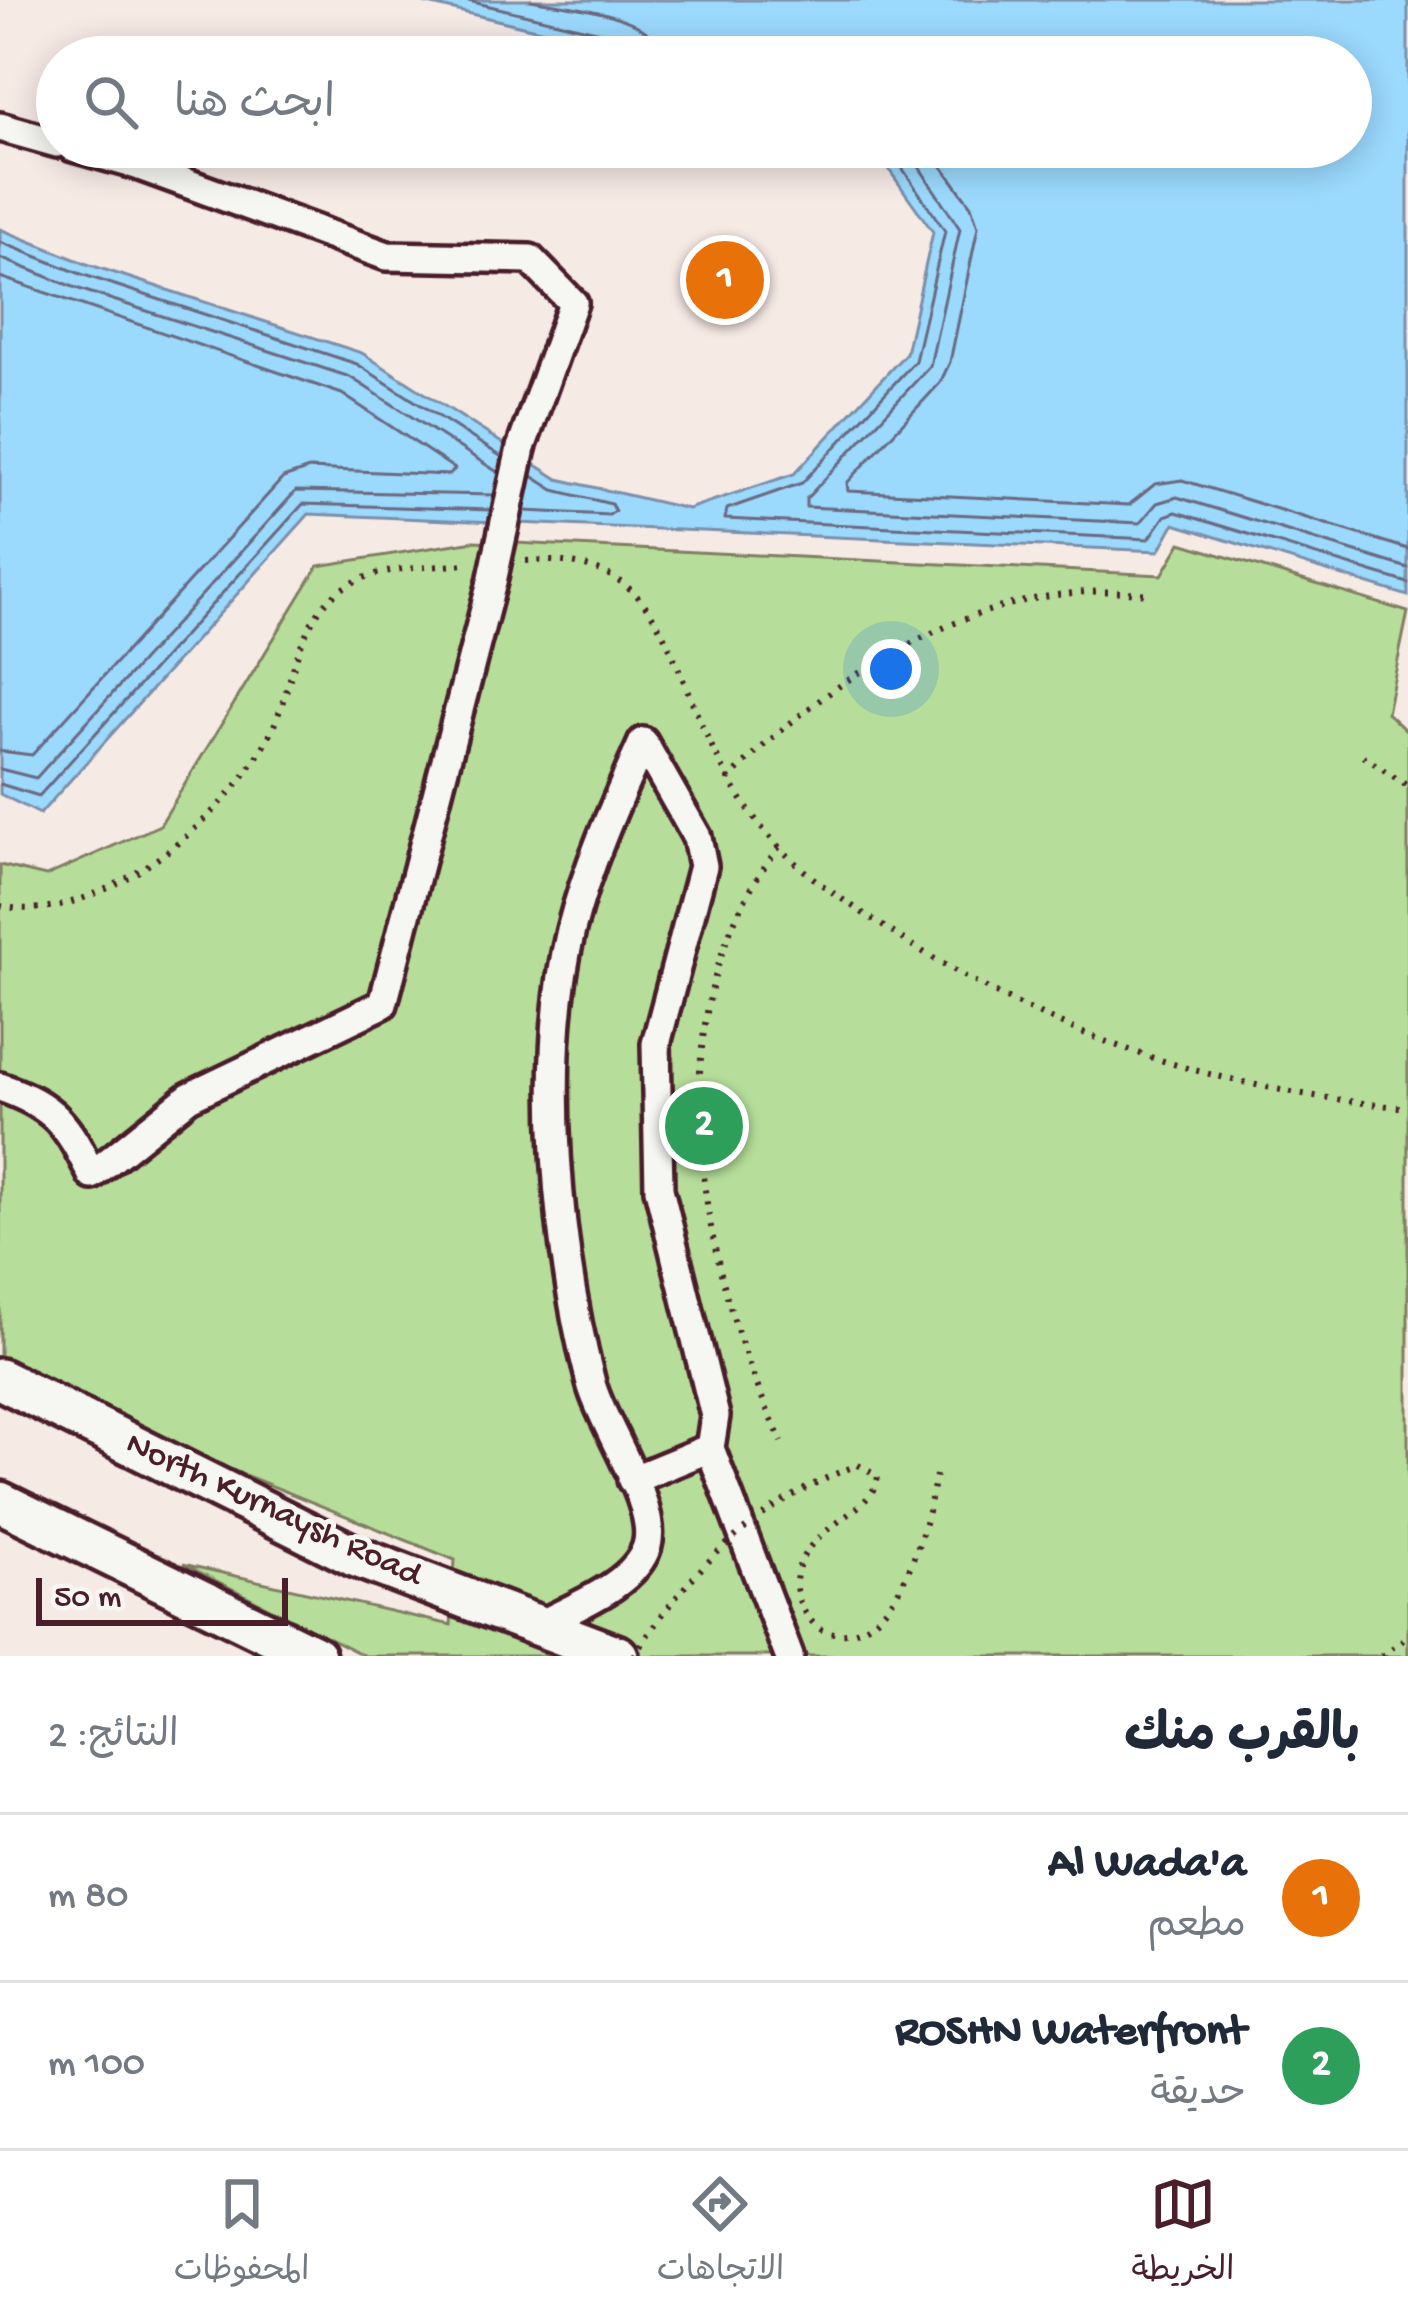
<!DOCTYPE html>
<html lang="ar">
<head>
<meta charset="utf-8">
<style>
  :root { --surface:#fff; --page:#f6f6f7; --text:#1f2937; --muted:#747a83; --line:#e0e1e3; --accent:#4a1f2b }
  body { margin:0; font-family:"Gochi Hand","Playpen Sans Arabic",sans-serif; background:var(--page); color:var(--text); direction:rtl }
  .scale { position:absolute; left:36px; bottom:30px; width:252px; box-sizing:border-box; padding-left:12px; border:6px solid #4a1f2b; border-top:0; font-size:33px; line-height:42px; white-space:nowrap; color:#4a1f2b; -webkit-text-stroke:9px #f6f6f2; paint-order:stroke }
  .you { position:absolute; left:891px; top:669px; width:42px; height:42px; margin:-30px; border:9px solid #fff; border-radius:50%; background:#1a73e8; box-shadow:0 0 0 18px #1a73e833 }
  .badge { display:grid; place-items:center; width:78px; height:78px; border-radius:50%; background:var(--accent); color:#fff; font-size:39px; font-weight:700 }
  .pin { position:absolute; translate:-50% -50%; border:6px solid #fff; box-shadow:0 3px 12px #0006 }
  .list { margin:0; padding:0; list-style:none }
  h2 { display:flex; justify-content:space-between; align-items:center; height:156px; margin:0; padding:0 48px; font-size:51px }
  h2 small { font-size:39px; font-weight:400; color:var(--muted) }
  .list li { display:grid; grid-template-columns:78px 1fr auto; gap:36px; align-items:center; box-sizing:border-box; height:168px; padding:0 48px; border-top:3px solid var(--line) }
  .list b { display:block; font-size:45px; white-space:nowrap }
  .list p { margin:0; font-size:39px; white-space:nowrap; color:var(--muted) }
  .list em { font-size:39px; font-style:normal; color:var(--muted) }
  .icon { flex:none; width:66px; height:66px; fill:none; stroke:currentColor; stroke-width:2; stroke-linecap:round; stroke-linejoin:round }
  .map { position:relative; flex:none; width:1408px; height:1656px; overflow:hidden; direction:ltr }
  .search { position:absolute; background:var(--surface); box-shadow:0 6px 30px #0003; left:36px; right:36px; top:36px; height:132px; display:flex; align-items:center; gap:30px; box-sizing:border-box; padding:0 42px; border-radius:66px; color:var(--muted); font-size:45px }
  .sheet { height:492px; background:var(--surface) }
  nav { display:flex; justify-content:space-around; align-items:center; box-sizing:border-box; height:168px; border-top:3px solid var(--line); background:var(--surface); font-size:33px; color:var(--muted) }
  nav a { display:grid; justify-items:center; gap:6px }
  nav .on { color:var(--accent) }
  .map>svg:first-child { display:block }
  .green { fill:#b6de9a; stroke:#807e62; stroke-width:3 }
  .water { fill:#9bd9fd; stroke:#7b8fa9; stroke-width:3 }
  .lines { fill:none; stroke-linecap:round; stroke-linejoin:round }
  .shore { stroke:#6a697f; stroke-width:3 }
  .street-casing { stroke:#4a1f2b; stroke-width:36 }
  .secondary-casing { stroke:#4a1f2b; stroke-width:48 }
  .path { stroke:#4a1f2b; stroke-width:6; stroke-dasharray:3 9; stroke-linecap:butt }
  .street { stroke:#f6f6f2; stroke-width:27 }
  .secondary { stroke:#f6f6f2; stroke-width:39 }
  .street-bridge-casing { stroke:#4a1f2b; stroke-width:36; stroke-linecap:butt }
  .path-bridge { stroke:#4a1f2b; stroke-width:6; stroke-dasharray:3 9; stroke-linecap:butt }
  .street-bridge { stroke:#f6f6f2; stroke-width:27 }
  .labels { text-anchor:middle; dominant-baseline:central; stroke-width:10; stroke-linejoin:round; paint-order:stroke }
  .street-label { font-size:36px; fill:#4a1f2b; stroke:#f6f6f2 }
</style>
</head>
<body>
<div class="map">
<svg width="1408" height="1656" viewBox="0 0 1408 1656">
  <rect width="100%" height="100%" fill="#f6eae5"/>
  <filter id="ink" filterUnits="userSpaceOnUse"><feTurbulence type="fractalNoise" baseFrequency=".00833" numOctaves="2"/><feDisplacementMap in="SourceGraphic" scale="24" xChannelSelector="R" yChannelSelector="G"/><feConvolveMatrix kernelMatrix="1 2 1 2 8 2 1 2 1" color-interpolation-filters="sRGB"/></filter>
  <g filter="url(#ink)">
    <path class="green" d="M474 541 1162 575 1181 543 1408 612 1387 713 1408 733V1656H365L183 1564 451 1625 455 1560 0 1376V865L46 876 160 825 318 566Z"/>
    <path class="water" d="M411 0H1408V596L1174 524 1159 551 309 514 40 814 0 794V229L84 263 362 353 558 479 688 509 794 474 906 353 933 232 873 147H1351V57H655Z"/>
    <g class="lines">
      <path class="shore" d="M464 0 634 40 644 57
        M531 0C567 8 657 11 660 57
        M888 147 945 231 915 361 802 483 727 509 725 519 1149 539 1165 516 1176 512 1408 583
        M906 147 960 229 930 366 806 499V507L1140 523 1157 503 1177 497 1408 568
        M928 147 971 206 978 227 950 362 940 383 847 483 848 491 1129 505 1155 484 1182 480 1408 549
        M0 242 81 274 357 364 502 457
        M0 258 76 288 350 377 499 473
        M0 277 342 394 455 469 449 475 309 469 283 478 32 755 0 751
        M524 511 609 515 615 511 611 504 554 490 532 476
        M0 769 36 778 296 491 494 495
        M0 784 39 796 303 504 491 510"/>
      <defs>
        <path id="street" d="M0 127 57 143
          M73 147 137 165 387 256 530 259 573 303 521 448
          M643 742 697 837 703 866 656 1044 659 1189 715 1416 710 1448 789 1656
          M0 1087C55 1106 67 1124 92 1175L189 1097 383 1004 492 582
          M632 1480 710 1448
          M540 1625C573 1607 635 1585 647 1546 659 1505 602 1426 591 1383 557 1252 539 1062 571 930 587 866 616 802 643 742"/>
        <path id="secondary" d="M0 1379 354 1556 618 1656
          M0 1502 315 1656"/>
      </defs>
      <use href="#street" class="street-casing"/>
      <use href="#secondary" class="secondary-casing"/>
      <path class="path" d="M526 561C650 555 661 631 701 723 721 768 744 810 778 846 812 882 854 907 895 934 1057 1040 1216 1089 1408 1108
        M1363 756 1408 786
        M728 780C834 672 992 574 1148 594
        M779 847C649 1012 698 1268 782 1442
        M0 906C98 928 229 817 270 734 293 688 294 630 334 595 368 565 423 569 465 564
        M1382 1656 1408 1636"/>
      <use href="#street" class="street"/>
      <use href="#secondary" class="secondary"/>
      <defs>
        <path id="street-bridge" d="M492 582 521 448"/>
      </defs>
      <use href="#street-bridge" class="street-bridge-casing"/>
      <path class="path-bridge" d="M634 1656C689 1569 761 1500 858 1465L878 1476C873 1517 798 1526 796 1583 796 1601 807 1621 822 1630 898 1656 927 1522 936 1475"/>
      <use href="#street-bridge" class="street-bridge"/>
    </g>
  </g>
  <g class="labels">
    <g class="street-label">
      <text transform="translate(273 1511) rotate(25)">North Kurnaysh Road</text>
    </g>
  </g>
</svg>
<div class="scale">50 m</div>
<div class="you"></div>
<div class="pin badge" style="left:725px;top:280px;background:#e8710a">1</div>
<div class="pin badge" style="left:704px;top:1126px;background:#2e9e5b">2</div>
<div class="search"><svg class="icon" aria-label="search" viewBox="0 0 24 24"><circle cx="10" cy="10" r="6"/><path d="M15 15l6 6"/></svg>ابحث هنا</div>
</div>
<section class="sheet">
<h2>بالقرب منك<small>النتائج: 2</small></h2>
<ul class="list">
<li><span class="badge" style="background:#e8710a">1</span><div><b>Al Wada'a</b><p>مطعم</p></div><em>80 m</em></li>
<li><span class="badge" style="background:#2e9e5b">2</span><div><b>ROSHN Waterfront</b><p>حديقة</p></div><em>100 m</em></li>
</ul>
</section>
<nav>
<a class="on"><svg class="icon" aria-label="map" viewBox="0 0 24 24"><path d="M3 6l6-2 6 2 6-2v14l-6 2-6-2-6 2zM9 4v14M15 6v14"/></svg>الخريطة</a>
<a><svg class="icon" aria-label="directions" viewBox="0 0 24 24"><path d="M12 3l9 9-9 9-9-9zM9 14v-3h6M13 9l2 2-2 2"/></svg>الاتجاهات</a>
<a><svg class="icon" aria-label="saved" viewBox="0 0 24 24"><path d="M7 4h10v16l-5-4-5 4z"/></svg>المحفوظات</a>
</nav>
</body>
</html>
